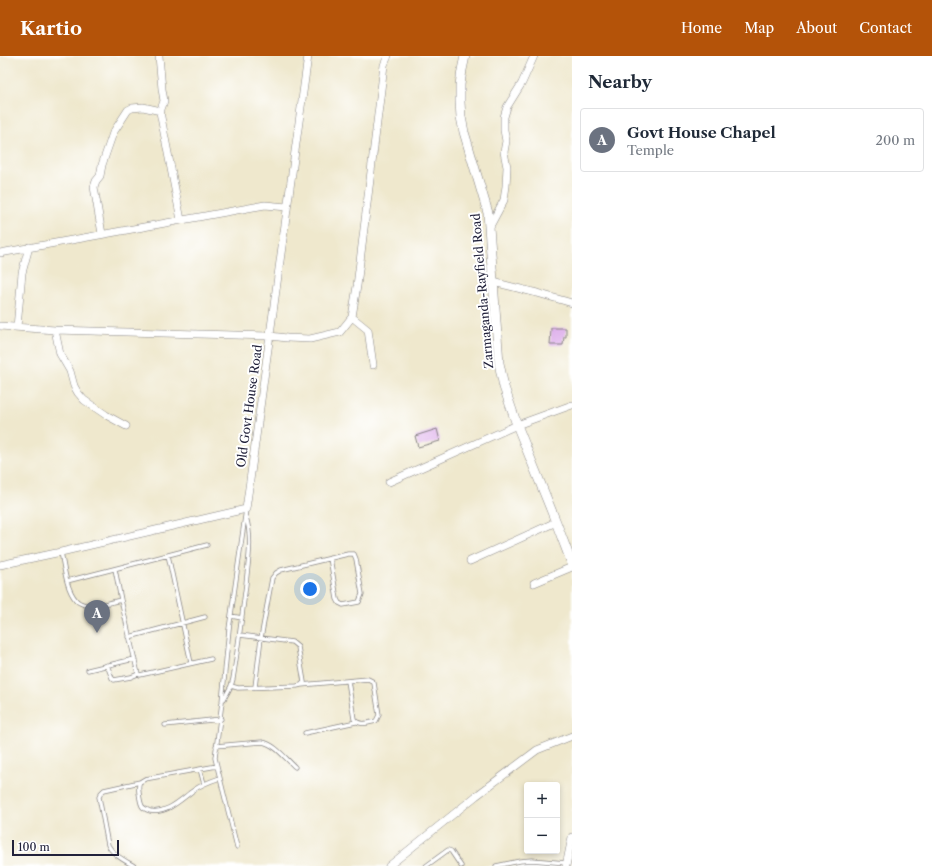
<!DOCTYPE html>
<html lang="en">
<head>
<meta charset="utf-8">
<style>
  :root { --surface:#fff; --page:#f6f6f7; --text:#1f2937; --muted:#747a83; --line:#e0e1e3; --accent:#b45309 }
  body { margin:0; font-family:"Libre Caslon Text",serif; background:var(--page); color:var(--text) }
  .controls { position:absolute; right:12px; bottom:12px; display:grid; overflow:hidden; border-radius:4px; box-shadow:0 2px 6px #0003 }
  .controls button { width:36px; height:36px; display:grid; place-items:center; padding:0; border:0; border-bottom:1px solid var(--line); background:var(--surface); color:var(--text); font:20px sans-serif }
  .scale { position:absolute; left:12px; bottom:10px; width:107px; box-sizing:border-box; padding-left:4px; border:2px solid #22223b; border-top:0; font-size:11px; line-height:14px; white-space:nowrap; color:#22223b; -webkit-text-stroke:3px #fff; paint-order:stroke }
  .you { position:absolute; left:310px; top:533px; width:14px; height:14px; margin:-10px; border:3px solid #fff; border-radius:50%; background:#1a73e8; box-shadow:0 0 0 6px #1a73e833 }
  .badge { display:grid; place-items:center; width:26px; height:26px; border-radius:50%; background:var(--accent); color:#fff; font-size:13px; font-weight:700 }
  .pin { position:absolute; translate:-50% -33px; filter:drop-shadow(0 1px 2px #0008) }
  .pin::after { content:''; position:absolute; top:21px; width:14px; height:12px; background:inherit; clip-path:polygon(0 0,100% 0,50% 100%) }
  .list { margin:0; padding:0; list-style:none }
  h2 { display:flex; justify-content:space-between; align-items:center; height:52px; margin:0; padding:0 16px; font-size:17px }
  h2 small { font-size:13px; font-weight:400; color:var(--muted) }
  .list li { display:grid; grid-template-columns:26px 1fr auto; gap:12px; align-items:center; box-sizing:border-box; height:64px; margin:0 8px 8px; padding:0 8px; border:1px solid var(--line); border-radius:4px }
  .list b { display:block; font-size:15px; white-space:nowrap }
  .list p { margin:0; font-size:13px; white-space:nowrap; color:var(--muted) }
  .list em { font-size:13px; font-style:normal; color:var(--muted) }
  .map { position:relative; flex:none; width:572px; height:810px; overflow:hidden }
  header { display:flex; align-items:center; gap:24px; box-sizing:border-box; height:56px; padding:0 20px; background:var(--accent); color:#fff }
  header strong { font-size:19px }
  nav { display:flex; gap:22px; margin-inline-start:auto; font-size:14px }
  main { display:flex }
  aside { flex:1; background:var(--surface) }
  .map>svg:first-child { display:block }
  .building { fill:#d9a4e8 }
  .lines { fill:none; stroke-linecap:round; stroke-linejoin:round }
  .service-casing { stroke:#888584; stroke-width:5 }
  .minor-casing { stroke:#888584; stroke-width:8 }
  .tertiary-casing { stroke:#888584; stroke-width:10 }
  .service { stroke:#fff; stroke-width:3.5 }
  .minor { stroke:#fff; stroke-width:7 }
  .tertiary { stroke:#fff; stroke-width:9 }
  .labels { text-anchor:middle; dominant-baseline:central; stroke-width:4; stroke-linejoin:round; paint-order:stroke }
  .street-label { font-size:12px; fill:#22223b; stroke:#fff }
</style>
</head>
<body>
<header>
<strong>Kartio</strong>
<nav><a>Home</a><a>Map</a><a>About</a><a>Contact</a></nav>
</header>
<main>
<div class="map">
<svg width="572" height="810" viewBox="0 0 572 810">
  <rect width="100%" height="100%" fill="#fff"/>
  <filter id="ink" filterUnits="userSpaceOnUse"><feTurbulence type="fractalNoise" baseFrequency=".025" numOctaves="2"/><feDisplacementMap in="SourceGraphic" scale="8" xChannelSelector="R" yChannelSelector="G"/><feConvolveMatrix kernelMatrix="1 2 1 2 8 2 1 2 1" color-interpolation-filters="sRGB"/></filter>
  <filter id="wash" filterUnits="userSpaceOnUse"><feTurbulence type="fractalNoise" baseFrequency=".012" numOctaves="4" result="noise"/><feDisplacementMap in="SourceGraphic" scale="16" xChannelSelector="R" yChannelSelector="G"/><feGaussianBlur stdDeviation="0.9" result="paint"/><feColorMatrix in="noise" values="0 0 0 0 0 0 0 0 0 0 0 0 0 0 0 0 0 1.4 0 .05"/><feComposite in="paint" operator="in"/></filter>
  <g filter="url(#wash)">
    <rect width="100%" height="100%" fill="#efe8cd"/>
    <g id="blocks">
      <path class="building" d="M551 272H566V281H564L563 289H550Z
        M437 373 440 385 418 391 415 380Z"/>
    </g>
  </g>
  <g filter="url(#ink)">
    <use href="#blocks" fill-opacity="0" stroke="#888584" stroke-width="1"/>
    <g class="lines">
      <defs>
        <path id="service" d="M61 496C64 510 66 533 76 544 79 548 88 550 93 550 102 549 112 546 121 544
          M168 499 191 607
          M115 513 121 544 138 618 140 619 211 603
          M67 525 207 489
          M231 560 242 562
          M129 581 205 561
          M107 609 112 622 114 624 131 621 138 618
          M88 614 134 603
          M301 629 368 623 372 625 374 627 379 659 376 665C368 667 359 670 354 663L348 625
          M231 630 238 632 297 630 301 629 304 626 298 591 292 586 240 579
          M255 631 261 582 272 522 276 517 281 514 348 498H354L356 503 362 538 359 546 343 549 339 547 337 543 330 502
          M224 643 231 630 233 623C238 592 242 560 246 528 248 506 253 483 246 461
          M165 669 221 663
          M305 677 356 666
          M216 690 262 686C275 688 285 702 295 711
          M217 710 145 723C145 723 140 726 140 726 137 729 140 746 142 750 144 753 147 754 150 755 168 758 181 743 194 734 202 728 211 725 220 722
          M200 713 204 728
          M237 791 215 702 222 646 229 573 246 453
          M134 810C124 804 113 799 108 789L99 741 101 737 104 734 140 726
          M426 810 448 794 451 795 461 810
          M496 810 520 805 532 804 566 807"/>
        <path id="minor" d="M159 0 162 33 164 45 160 56 181 164
          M489 172 504 144 506 130 507 111 504 96 506 85 504 74V61L507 51 522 27 534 0
          M102 178 94 131 96 125 100 120 102 109 113 77 128 54 132 52 143 51 161 55
          M0 197 265 149 287 151
          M493 226 537 237 572 247
          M352 261 368 274 373 309
          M0 270 55 274 270 280 287 282 310 283 340 276 352 261 357 230 384 9 388 0
          M17 271 22 217 29 191
          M55 274 60 298 70 315 74 330 78 337 84 344 106 359 126 370
          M389 426 517 369 572 349
          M470 505 556 466
          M0 509 61 496 246 453 256 381 308 0
          M534 527 572 511
          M389 810 476 740 537 694 572 680
          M566 810 572 781"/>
        <path id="tertiary" d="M465 0 462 14 460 29V46L461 61 464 76 488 157 499 307 504 331 517 369 556 466 572 508"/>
      </defs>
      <use href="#service" class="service-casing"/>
      <use href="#minor" class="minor-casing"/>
      <use href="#tertiary" class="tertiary-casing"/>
      <use href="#service" class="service"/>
      <use href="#minor" class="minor"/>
      <use href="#tertiary" class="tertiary"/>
    </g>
  </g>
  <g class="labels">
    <g class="street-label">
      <text transform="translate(482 235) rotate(-95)">Zarmaganda-Rayfield Road</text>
      <text transform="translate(249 350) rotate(-82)">Old Govt House Road</text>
    </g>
  </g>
</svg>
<div class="controls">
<button>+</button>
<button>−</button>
</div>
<div class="scale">100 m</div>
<div class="you"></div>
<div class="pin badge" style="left:97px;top:577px;background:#6b7280">A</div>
</div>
<aside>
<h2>Nearby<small></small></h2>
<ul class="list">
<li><span class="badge" style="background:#6b7280">A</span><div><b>Govt House Chapel</b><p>Temple</p></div><em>200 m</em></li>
</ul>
</aside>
</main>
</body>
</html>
